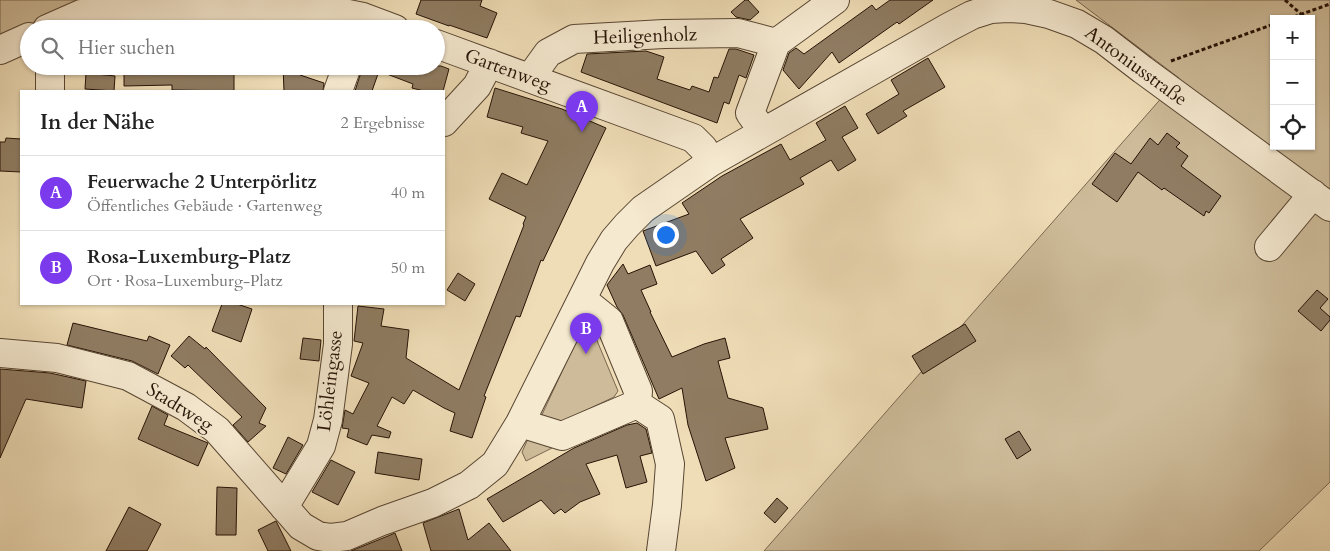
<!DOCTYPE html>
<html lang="de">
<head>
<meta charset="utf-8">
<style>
  :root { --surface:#fff; --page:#f2f2f2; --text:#222; --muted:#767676; --line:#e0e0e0; --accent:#7c3aed }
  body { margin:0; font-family:Cardo,serif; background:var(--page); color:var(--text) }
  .controls { position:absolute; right:15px; top:15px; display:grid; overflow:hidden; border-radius:0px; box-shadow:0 1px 4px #0004 }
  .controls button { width:45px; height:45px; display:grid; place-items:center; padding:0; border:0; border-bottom:1px solid var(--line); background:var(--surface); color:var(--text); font:25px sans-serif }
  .you { position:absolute; left:665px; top:234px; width:18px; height:18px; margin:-12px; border:4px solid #fff; border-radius:50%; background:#1a73e8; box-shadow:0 0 0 8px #1a73e833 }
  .badge { display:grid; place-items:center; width:32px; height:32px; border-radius:50%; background:var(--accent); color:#fff; font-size:16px; font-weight:700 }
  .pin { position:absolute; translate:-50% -41px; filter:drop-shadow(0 1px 2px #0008) }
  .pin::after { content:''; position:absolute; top:26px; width:18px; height:15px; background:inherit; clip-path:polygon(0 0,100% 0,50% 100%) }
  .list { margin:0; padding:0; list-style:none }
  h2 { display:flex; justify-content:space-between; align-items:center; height:65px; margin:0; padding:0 20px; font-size:21px }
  h2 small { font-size:16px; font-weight:400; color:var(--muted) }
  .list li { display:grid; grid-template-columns:32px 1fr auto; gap:15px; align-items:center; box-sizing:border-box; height:75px; padding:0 20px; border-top:1px solid var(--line) }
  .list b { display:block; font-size:19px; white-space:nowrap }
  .list p { margin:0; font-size:16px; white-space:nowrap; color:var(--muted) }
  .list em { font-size:16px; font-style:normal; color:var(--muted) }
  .icon { flex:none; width:28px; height:28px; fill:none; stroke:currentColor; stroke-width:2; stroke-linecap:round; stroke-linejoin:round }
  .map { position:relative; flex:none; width:1330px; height:551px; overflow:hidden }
  .search { position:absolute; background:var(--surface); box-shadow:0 1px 4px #0004; left:20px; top:20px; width:425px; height:55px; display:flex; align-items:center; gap:12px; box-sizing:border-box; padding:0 18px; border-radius:28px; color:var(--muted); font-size:19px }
  .panel { position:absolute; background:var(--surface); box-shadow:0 1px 4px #0004; left:20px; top:90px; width:425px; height:215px; border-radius:0px }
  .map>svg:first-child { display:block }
  .green { fill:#cdbb99; stroke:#7a6750; fill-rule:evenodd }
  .building { fill:#8f7c62; stroke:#261306 }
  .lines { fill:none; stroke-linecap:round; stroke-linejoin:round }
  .minor-casing { stroke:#584632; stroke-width:30 }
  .path { stroke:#261306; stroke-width:3; stroke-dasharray:4 2.5; stroke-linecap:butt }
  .minor { stroke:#f5e9d0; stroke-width:28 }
  .labels { text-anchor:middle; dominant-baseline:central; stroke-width:4; stroke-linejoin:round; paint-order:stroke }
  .street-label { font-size:19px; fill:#261306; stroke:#f5e9d0 }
</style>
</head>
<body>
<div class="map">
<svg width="1330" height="551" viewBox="0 0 1330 551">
  <rect width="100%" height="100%" fill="#efddb7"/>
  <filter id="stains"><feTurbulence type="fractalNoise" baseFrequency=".004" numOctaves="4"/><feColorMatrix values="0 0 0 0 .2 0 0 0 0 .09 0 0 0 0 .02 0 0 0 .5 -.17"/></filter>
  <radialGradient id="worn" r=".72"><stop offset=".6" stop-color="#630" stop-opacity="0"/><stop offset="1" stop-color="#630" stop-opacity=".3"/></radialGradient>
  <path class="green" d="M0 0H192L82 3 0 37Z
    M1076 0H1330V482L1259 551H764L1179 78ZM1274 19H1311V146H1274Z
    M591 323 607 334 593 331 618 391 614 397 552 426 540 419 584 324Z
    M528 439 549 444 552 448 526 461 522 452Z"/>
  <path class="building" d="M421 0H482L480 6 497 13 487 38 449 25V26L416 14Z
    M745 0H748L759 12 750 20 736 17 731 12Z
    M890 0H933L899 24 897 22 839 63 832 52 799 89 783 70 789 53 796 48 804 54 872 5 876 10Z
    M729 49H736L754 55 746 78 739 75 729 104 724 102 717 123 581 72 587 54 646 51 664 57 657 79 690 90 692 86 709 92 714 77 718 78Z
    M928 58 945 87 903 111 907 116 878 134 866 114 899 94 891 80Z
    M124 66H188L187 71 234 73V91L172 90V85L124 86Z
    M283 66H300V75L324 83 323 91H284Z
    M363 66H441L449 69 443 91H424L412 88 413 84 379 71 372 91H355Z
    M86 73 115 76 114 91 85 89Z
    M495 88 562 109 606 128 543 261 541 260 520 317 516 316 484 396 486 397 472 438 450 431 455 413 444 408 413 390 404 404 392 397 377 426 391 432 389 438 372 435 367 445 347 437 349 429 342 428 345 410 353 414 369 383 351 376 363 343 354 341 358 306 384 309 381 326 409 330 406 358 459 390 524 225 523 224 526 217 489 199 502 173 527 185 548 141 521 133 523 127 487 117Z
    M845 106 858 128 842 137 856 160 838 171 831 160 800 178 804 184 740 219 753 238 721 259 725 265 712 274 696 251 656 266 643 231 689 214 682 203 722 176 781 144 790 160 826 140 816 123Z
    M1167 133 1180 143 1176 147 1188 156 1181 166 1221 196 1209 213 1206 211 1204 216 1164 188 1162 190 1138 172 1117 202 1092 184 1115 153 1131 164 1150 138 1158 145Z
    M6 138 21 139V172L0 171V142H5Z
    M623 264 628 274 650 265 657 284 641 290 651 312H650L672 357 704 344 725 338 730 358 718 361 728 398 763 408 768 429 725 438 735 468 706 481 688 425 682 388 659 399 623 315 617 307 607 285Z
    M458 273 475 284 465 301 447 290Z
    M1317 290 1328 299 1320 308 1330 317V320L1321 331 1298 311Z
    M222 304H237L252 309 241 342 212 331Z
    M73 323 147 341 149 336 170 345 158 374 132 361 67 345Z
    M965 324 976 341 923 374 912 356Z
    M189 336 205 349 206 347 266 408 259 423 266 426 248 442 233 425 242 417 188 365 185 368 171 356Z
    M303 338 321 340 319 361 300 359Z
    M0 369 50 373 86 381 82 408 26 399 0 458Z
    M152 406 168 415 164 425 208 443 198 466 138 439Z
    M637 423 646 429 652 453 640 456 647 482 626 488 617 455 586 464 600 494 580 502 565 513 561 509 554 514 541 500 503 522 487 499 574 448 627 425Z
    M1019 431 1031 450 1017 459 1005 439Z
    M288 437 303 445 286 474 273 468Z
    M378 452 422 459 419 480 375 473Z
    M331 460 355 472 338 505 312 492Z
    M217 487 237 488 236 535H216Z
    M777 498 788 508 775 523 764 513Z
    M129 507 161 524 147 551H106Z
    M459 509 468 540 489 523 511 551H431L423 523Z
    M276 521 291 551H268L258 530Z
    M395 533 402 551H351L388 536Z"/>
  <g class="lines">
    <defs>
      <path id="minor" d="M47 29 81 14 329 10 363 17 395 29
        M436 44 693 138 703 148 711 162
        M0 50 29 37
        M530 78 548 53 574 39 664 34 738 33 776 43 835 0
        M50 91V66
        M338 91 347 66
        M444 122 477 86 489 63
        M763 131 750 113 776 43
        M1269 247 1313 194
        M583 300 609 321 638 391 637 404
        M0 353 57 358 128 376 186 407 217 430 301 526 318 536 331 538 347 536 382 521 433 503 469 485 495 464 520 423 600 263 614 240 627 225 643 209 711 162 949 27 972 15 991 9 1007 8 1026 9 1049 14 1077 24 1104 40 1143 70 1330 207
        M637 404 660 419 670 464 667 505 661 551
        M520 423 562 436 637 404
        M284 507 321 446 328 420 338 344V304"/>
    </defs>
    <use href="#minor" class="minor-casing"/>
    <path class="path" d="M1285 0 1301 14
      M1288 19 1330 4
      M1171 61 1274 24"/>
    <use href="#minor" class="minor"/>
  </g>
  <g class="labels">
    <g class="street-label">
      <text transform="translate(645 36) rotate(-2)">Heiligenholz</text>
      <text transform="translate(1136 66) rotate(36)">Antoniusstraße</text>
      <text transform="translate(508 70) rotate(20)">Gartenweg</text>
      <text transform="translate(330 381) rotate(-83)">Löhleingasse</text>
      <text transform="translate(180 407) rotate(32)">Stadtweg</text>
    </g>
  </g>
  <rect width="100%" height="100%" filter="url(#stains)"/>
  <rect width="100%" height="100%" fill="url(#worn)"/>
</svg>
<div class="controls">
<button>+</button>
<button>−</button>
<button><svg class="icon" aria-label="locate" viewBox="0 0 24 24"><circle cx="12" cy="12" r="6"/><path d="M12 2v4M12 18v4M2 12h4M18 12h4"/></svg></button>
</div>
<div class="you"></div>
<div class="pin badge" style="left:582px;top:132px">A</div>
<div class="pin badge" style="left:586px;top:354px">B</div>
<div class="search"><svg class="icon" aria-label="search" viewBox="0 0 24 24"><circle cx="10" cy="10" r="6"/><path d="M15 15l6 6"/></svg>Hier suchen</div>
<section class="panel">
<h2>In der Nähe<small>2 Ergebnisse</small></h2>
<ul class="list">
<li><span class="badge">A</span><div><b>Feuerwache 2 Unterpörlitz</b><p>Öffentliches Gebäude · Gartenweg</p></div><em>40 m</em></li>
<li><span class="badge">B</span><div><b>Rosa-Luxemburg-Platz</b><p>Ort · Rosa-Luxemburg-Platz</p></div><em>50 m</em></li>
</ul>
</section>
</div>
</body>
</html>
